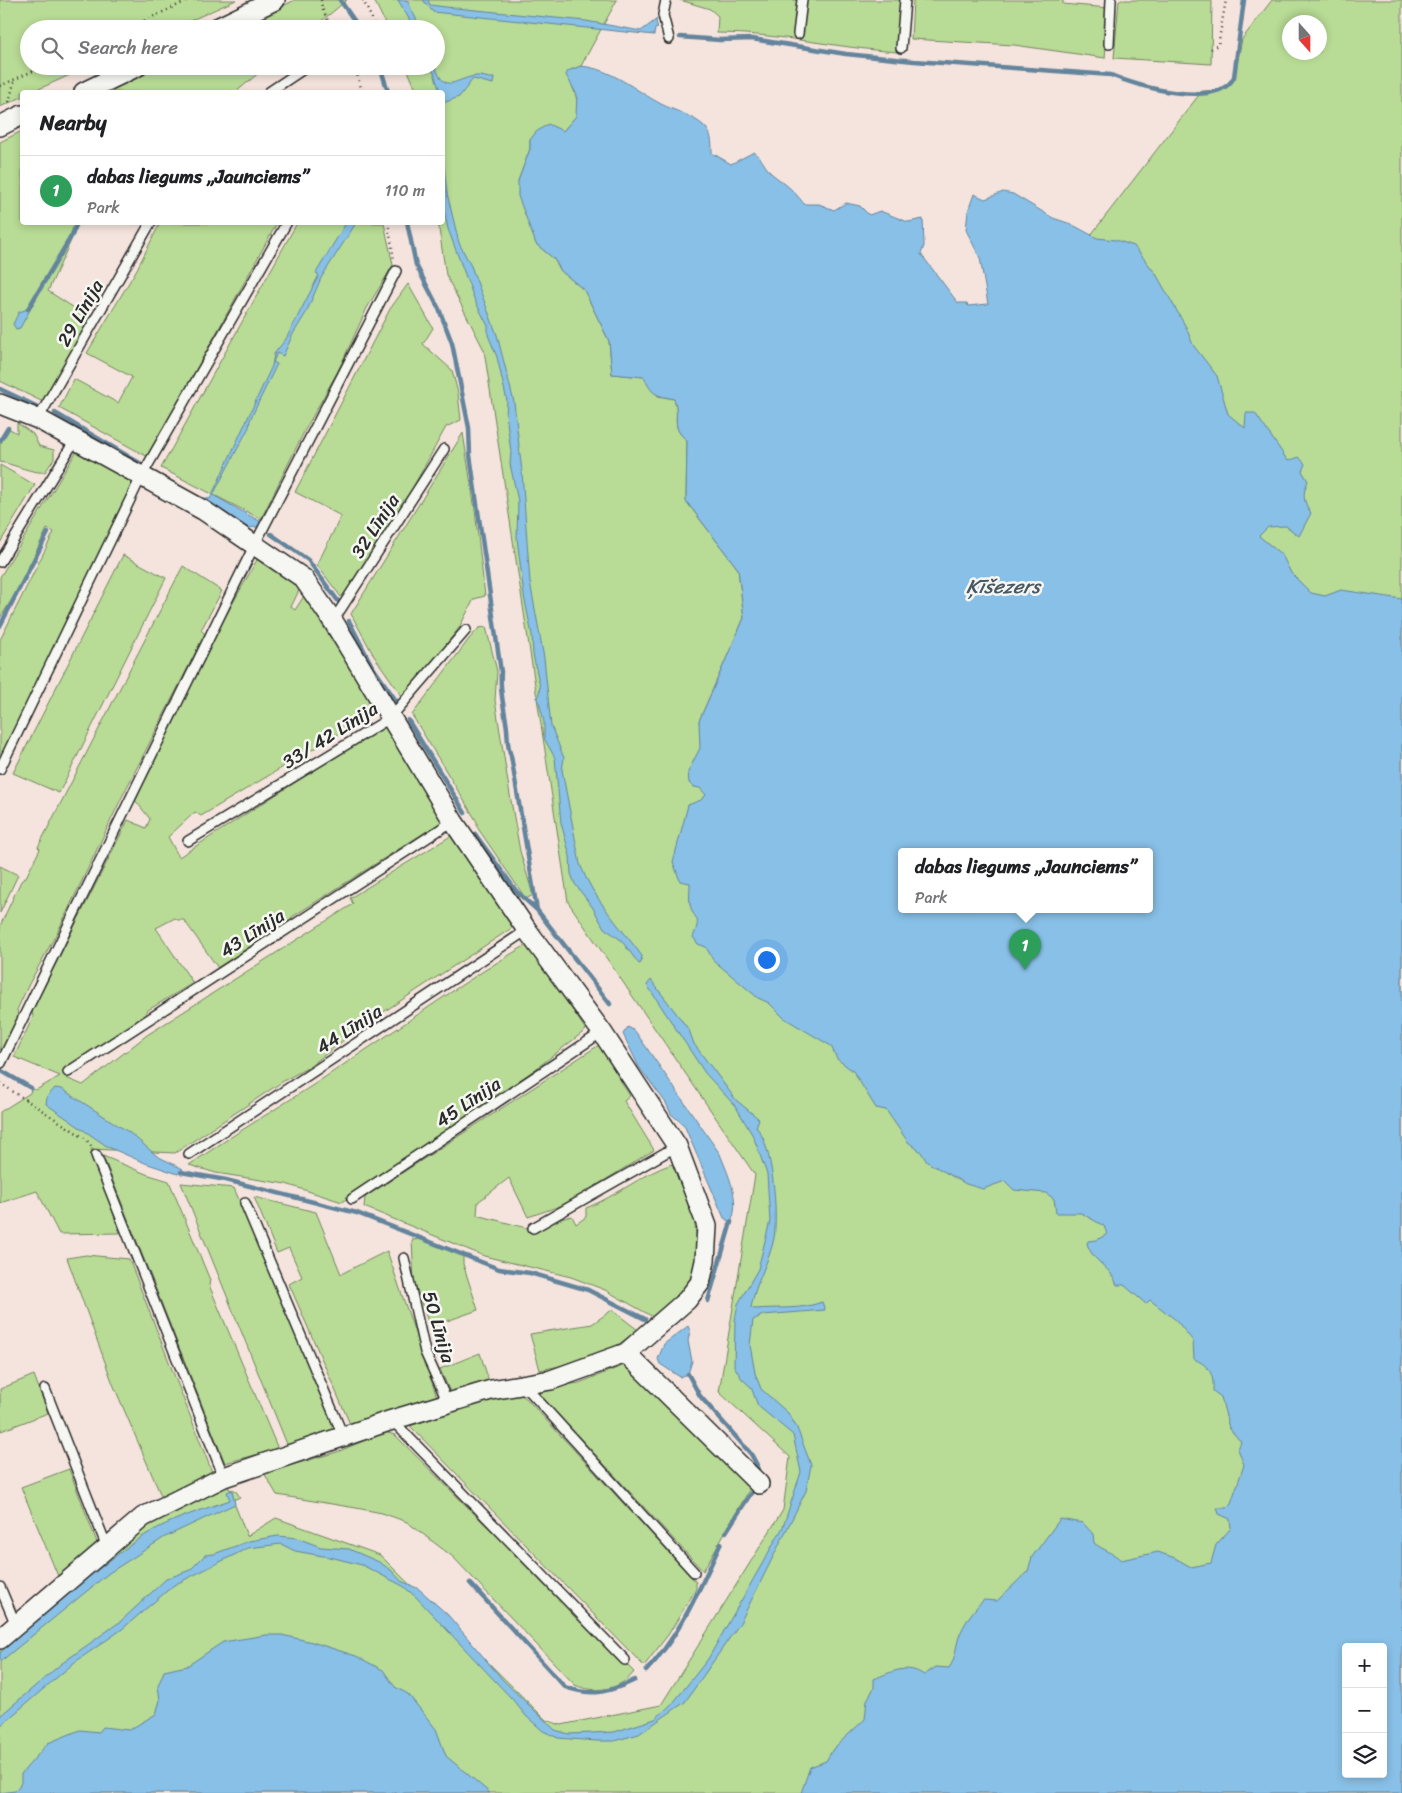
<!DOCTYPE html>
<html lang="en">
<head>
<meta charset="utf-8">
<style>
  :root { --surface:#fff; --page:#f2f2f2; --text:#202124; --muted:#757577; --line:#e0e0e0; --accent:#d1495b }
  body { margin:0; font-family:Sriracha,sans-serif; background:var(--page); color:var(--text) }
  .controls { position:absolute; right:15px; bottom:15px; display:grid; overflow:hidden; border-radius:5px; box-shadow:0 2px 8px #0003 }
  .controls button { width:45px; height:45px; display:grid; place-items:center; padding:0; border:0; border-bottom:1px solid var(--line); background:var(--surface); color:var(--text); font:25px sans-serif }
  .compass { position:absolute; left:1282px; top:15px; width:45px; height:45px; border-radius:50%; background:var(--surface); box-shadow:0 2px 8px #0003; rotate:159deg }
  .you { position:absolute; left:766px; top:959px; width:18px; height:18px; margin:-12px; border:4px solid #fff; border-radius:50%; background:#1a73e8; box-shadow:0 0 0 8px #1a73e833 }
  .badge { display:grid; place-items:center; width:32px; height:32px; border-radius:50%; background:var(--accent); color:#fff; font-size:16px; font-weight:700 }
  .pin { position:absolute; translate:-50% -41px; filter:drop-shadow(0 1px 2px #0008) }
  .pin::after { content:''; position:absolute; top:26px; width:18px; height:15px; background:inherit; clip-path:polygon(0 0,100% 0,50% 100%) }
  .popup { position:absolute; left:898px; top:848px; width:255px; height:65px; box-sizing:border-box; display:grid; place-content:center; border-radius:5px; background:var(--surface); filter:drop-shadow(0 1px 4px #0005); font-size:16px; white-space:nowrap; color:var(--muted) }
  .popup b { font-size:19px; color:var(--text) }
  .popup::after { content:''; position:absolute; left:50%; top:100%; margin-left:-10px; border:10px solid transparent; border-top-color:var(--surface) }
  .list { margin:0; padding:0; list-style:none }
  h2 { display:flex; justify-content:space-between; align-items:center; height:65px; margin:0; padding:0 20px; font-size:21px }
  h2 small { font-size:16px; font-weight:400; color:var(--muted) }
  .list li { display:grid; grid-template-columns:32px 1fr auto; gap:15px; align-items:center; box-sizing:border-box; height:70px; padding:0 20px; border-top:1px solid var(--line) }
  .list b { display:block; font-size:19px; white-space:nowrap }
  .list p { margin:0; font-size:16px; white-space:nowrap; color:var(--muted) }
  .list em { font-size:16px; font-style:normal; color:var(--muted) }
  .icon { flex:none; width:28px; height:28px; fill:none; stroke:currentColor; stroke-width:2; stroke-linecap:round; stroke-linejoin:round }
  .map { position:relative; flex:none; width:1402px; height:1793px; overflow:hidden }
  .search { position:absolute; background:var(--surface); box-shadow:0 2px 8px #0003; left:20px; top:20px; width:425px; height:55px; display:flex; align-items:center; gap:12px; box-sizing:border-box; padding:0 18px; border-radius:28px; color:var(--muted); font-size:19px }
  .panel { position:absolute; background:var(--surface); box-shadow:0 2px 8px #0003; left:20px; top:90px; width:425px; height:135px; border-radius:5px }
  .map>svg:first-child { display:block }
  .green { fill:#b8db95; stroke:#728360; fill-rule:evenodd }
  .water { fill:#89c0e7; stroke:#63849c; fill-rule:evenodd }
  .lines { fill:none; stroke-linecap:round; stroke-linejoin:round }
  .stream { stroke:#63849c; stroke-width:4.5 }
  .lane-casing { stroke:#2b2b2b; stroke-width:12 }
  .street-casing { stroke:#2b2b2b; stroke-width:22 }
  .path { stroke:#2b2b2b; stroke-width:2.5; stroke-dasharray:1 4; stroke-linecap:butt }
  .lane { stroke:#f6f6f2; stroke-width:9 }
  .street { stroke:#f6f6f2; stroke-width:19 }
  .labels { text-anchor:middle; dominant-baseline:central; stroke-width:5; stroke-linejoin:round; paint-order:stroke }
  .street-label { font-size:19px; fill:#2b2b2b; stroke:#f6f6f2 }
  .water-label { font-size:20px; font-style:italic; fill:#475863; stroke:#f6f6f2 }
</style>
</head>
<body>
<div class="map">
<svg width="1402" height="1793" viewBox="0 0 1402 1793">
  <rect width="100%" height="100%" fill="#f5e4dd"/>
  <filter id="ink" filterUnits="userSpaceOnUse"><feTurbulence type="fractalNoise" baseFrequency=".02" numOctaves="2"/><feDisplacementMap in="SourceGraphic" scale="10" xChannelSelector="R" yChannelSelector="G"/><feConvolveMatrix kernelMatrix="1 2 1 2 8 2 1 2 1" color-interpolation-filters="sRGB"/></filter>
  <g filter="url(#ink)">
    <path class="green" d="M0 0H236L172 29H29V66H90L32 92H22V97L0 107Z
      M295 0H347L312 29H235Z
      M374 0H617L581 66 568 71C570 86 582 101 576 117L563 131 530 140V149L518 181 536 244 554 259 561 271 584 290 609 341 612 374 644 377 658 396 674 399C681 416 669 427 687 440L686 501 738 569 744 618 699 721 702 739 1202 91 1221 90 1234 80 1242 39 1272 0H1402V1793H0V1646L129 1528 226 1482 229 1489 235 1490 240 1497 233 1500 247 1536 276 1518 380 1555 546 1720 561 1725 661 1705 783 1510 790 1457 719 1392 755 1175 568 902 484 350 446 275 438 223 442 222V92H417L406 66H436V29H388ZM1290 22H1320V52H1290ZM901 851H1149V909H901ZM1346 1647H1383V1774H1346Z
      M680 0H901L897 52C836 48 778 33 717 33L718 16 710 9Z
      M913 0H1063V4L1109 8 1105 58 1014 45 911 39Z
      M1119 0H1212L1211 64 1114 58Z
      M157 66H267L236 92H102Z
      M22 131V222L79 223 48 291 90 318 43 402 0 381V142Z
      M160 223H277L148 457 59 408 74 379 118 403 132 377 87 353 137 269Z
      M297 223H384L393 265 367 308 338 371 305 430 261 519 161 468Z
      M408 284 433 328 423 344 452 370 458 393 461 420 446 427 399 513 344 601 317 565 341 516 295 492 390 309Z
      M17 423 33 434 39 446 54 450V459L45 472C34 474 13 464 0 462V441L8 428 17 433Z
      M463 433 475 510 485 596 474 599 459 628 404 699 374 656 351 614Z
      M77 451 135 481 0 758V640L54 532 47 529 16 593 0 618V577Z
      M0 465 35 485 0 543Z
      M123 555 166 578 59 793 13 773Z
      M258 558 302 584 291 607 295 610 304 596 377 711 201 816 195 812 168 837 179 857 386 724 446 819 292 917V920L218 968 184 920H178L175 918 156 928 193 983 148 1010 139 1024 66 1078 83 1085 147 1035 353 904 350 898 454 834 515 926 362 1026 309 1067 285 1080 175 1153 91 1149 120 1233 59 1234 37 1191 0 1203V1112L30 1093 31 1088 36 1090 60 1076 14 1057 33 1017 32 1011 128 820 146 828 150 819 135 800 215 635Z
      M183 566 222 591 201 630 205 634 122 797 58 931 29 984 17 1010 19 1019 3 1051 0 1049V926L21 881 26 877 40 849 38 847Z
      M486 627 497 671 495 700 510 795 520 851 533 895 526 899 477 827V822L412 715 469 639 479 628Z
      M0 866 18 875 0 913Z
      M528 944 586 1030 533 1071 342 1202 286 1184 216 1173 189 1165C242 1128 299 1096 352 1059 411 1020 467 979 528 944Z
      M599 1045 630 1096 624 1101 654 1150 566 1204 528 1217 509 1178 478 1202 477 1215 527 1228 572 1216 576 1224 586 1217V1208C617 1196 642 1174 672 1164L692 1203 700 1263 690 1287 655 1318 605 1290 571 1277 484 1256 364 1207 365 1197Z
      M103 1156 146 1174 169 1181 210 1280 209 1285 278 1449 225 1463Z
      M181 1183 234 1188 335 1431 289 1449Z
      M254 1197 316 1212 341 1274 387 1251 438 1400 350 1424 289 1284 302 1277 289 1248 277 1253Z
      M420 1239 463 1256V1264L478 1310 430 1327 414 1283 412 1240Z
      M86 1255 129 1259 212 1472 162 1498 113 1384 67 1258Z
      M612 1310 638 1330 600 1358 540 1370 530 1334 592 1324Z
      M480 1353 489 1381 451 1394 440 1369Z
      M630 1363 752 1485 703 1571 541 1396 538 1389 579 1383Z
      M34 1375 48 1413 1 1431 0 1389Z
      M509 1393 519 1394 526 1398 696 1582V1589L668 1635 644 1666 410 1426Z
      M385 1432 395 1435 634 1672C621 1690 594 1694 575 1685L453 1557 407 1522 382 1513 356 1508 277 1495 264 1473 337 1452Z
      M69 1469 98 1545 60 1581 21 1487Z"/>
    <path class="water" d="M398 0H407L421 29H415Z
      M423 0H428L430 5 446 7 586 21 641 31 657 19 656 22 658 28 655 29 654 35 433 12Z
      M430 66H435C446 96 455 78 476 76 482 75 488 79 494 78L493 84 473 79 459 97 443 103 442 92H440L434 73Z
      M581 66C612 69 635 90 661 104 675 111 691 115 703 125 712 132 712 143 712 153L731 164 754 152C763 159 765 168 772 174 786 185 792 188 804 204H819L834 210 846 203 860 206 869 215 880 211 908 222 923 219 924 246 921 254 958 303H967L968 306 988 304 980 258 966 230 968 211 974 194 985 199 1003 192 1013 194 1053 218 1071 224 1097 238 1116 240 1134 246 1156 274 1186 327 1193 345 1217 376 1228 414 1245 428 1246 413H1255L1288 461 1299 457 1305 464 1302 471 1308 481C1302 494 1303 501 1311 513L1299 536 1286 526 1268 527 1259 536 1282 555 1291 573 1311 593 1325 596 1341 590 1402 599V1793H801L810 1767 826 1761 833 1749 865 1719 867 1700 874 1688V1679C891 1672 907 1663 924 1675L936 1667 949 1668C956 1658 955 1649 959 1637 963 1625 974 1608 984 1600L997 1601 1028 1571 1032 1557 1060 1519 1083 1523 1093 1534 1094 1543C1103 1550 1112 1552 1121 1560L1158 1552 1175 1558 1191 1567 1211 1563 1216 1545 1231 1528 1230 1519 1219 1514 1217 1508H1226L1231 1503 1244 1465 1238 1449 1241 1442 1229 1428 1221 1397 1213 1391C1214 1375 1210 1366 1194 1359L1193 1341 1176 1320 1150 1300 1146 1304 1124 1285H1117C1110 1265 1094 1264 1087 1244L1088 1241 1097 1240 1107 1234 1104 1226 1081 1213H1056L1054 1199 1046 1193 1014 1190 1005 1181 983 1189 966 1184 927 1162 921 1152 908 1142 886 1110 876 1108 853 1071 837 1059 831 1046 784 1018 769 1003 758 998 713 960 706 947 698 944 693 937C703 914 693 921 690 904 689 898 690 890 690 883L680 881 673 862 688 805 701 800 706 795 700 788 694 787 689 783 688 772 700 748 699 721 744 618 738 569 686 501 687 440C669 427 681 417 674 399 655 395 652 395 644 377L612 374 609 341 584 290 561 271 554 259 536 244 518 196V181L530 149V140L536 132 548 124 563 131 576 116 577 95 566 75 568 71ZM901 851H1149V909H901ZM1346 1647H1383V1774H1346Z
      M443 158 447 193 459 243 471 266 497 335 514 402 522 472 530 582 544 658 551 726 564 758 562 770 580 864C593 899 621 927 642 956L641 963 639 964 621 940 604 928 593 908 575 884 571 874 570 856 561 823 555 758 544 738V722L538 698 540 687 533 654 532 635 524 596 517 538 518 501 510 464 511 452 506 414 507 401 497 357 488 335V326L475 301 448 229 443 207Z
      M346 223H356L321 278 306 313 293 334 283 356 277 353 273 362 277 364 250 420 249 427 213 495 261 522 257 527 248 528 154 475V472L200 497 210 499 272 366 274 354 286 339 319 275 316 273Z
      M31 308 20 328 16 329 13 324 19 312Z
      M651 980 689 1030 694 1044 736 1100 759 1119 756 1127C773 1144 778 1214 774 1238 769 1263 755 1283 751 1308L755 1309C778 1307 801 1310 822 1302L825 1310 763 1315 753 1320 750 1345 755 1373 761 1389 788 1413 797 1428 811 1465 806 1491 740 1623 685 1702 639 1734 614 1741H596L558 1738 543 1731 526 1716 513 1700 416 1597 403 1586 362 1565 334 1558 295 1551 281 1544 248 1548 174 1585 121 1630 75 1662 0 1726V1716L61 1664 121 1621 166 1579 190 1570 205 1555 214 1554 249 1541 278 1536 297 1538 321 1547 349 1549 379 1562 391 1570 401 1581 419 1589 448 1615 503 1680 555 1730 569 1734 614 1732 655 1719 673 1703 708 1659 783 1527 801 1472 793 1435 758 1406 751 1387 742 1379 734 1366 735 1320 738 1304 758 1269 770 1221 767 1174 753 1136 736 1107 705 1073 647 985Z
      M628 1027 635 1031 720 1154C728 1174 741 1201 731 1222L724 1218 684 1125 671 1114 666 1103 639 1067 623 1034Z
      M55 1088 62 1089 130 1133 157 1156 183 1169 178 1174 145 1163 108 1147 46 1104 47 1097Z
      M688 1326 690 1331 688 1341 692 1361 688 1374 680 1377 660 1364 658 1359 664 1344Z
      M232 1490 235 1504 165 1537 109 1573 0 1662V1653L8 1645C54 1609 96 1567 145 1535 171 1519 202 1510 230 1500L227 1492Z
      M266 1635H282L312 1642 356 1656 383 1670 395 1687 408 1694 436 1729 446 1756 490 1793H0L15 1791 21 1783V1774L48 1743 80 1730 99 1732 103 1727 129 1730 156 1714 160 1700 158 1686 164 1671 187 1666 223 1642Z"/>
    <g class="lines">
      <path class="stream" d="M340 0 360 29
        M680 37 720 40 752 39 846 54 914 61 1111 75C1136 86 1218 110 1234 77L1244 0
        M380 66 388 92
        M407 222 416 265 439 309 452 343 469 428 470 455 501 672C499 692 505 709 507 729 508 739 507 746 511 756L537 910 610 1004
        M28 309 72 235 77 222
        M0 389 40 408
        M55 413 143 465
        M0 441 8 428
        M271 534 308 560 341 605
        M349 621 372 666 397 702
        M0 626 48 533
        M408 720 465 813
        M475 834 517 892 537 910
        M0 1070 31 1088
        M181 1172 226 1180 357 1213 499 1269 530 1273 588 1290 645 1319
        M708 1301 731 1222
        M688 1374 700 1396 751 1454 757 1465 759 1475
        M726 1532 755 1487
        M470 1583 565 1687C592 1697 610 1692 635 1680
        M646 1671C681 1635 700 1587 721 1543"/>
      <defs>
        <path id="lane" d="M666 0 663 15 669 39
          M798 34 802 0
          M1109 44 1111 0
          M901 48 905 0
          M269 92 308 66
          M38 419 151 222
          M0 562 75 440
          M333 621 444 449
          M0 769 141 477 287 222
          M188 841 390 718 466 630
          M1 1063 255 544 396 271
          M68 1072 453 821
          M189 1154 527 930
          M96 1155 224 1477
          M352 1199 602 1032
          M245 1203 344 1438
          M533 1228 677 1146
          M404 1258 425 1352 448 1403
          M524 1385 694 1572
          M45 1389 107 1547
          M392 1420 625 1660
          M0 1587 16 1625"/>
        <path id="street" d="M215 29 275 0
          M84 92 138 66
          M0 126 22 115
          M0 404 38 419 203 510 303 578 333 621 453 821 527 930 602 1032 677 1146 707 1226 705 1261 700 1283 687 1300 626 1353 551 1380 491 1390 392 1420 224 1477 143 1517 0 1639
          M626 1353 759 1484"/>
      </defs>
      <use href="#lane" class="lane-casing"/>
      <use href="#street" class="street-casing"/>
      <path class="path" d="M321 0 322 8 332 29
        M363 0 374 23
        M126 29 189 0
        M1211 49 1218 45 1226 0
        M355 66 362 92
        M0 86 44 66
        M9 102 15 79
        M388 222 394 260
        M0 1083 86 1139 91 1146"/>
      <use href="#lane" class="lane"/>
      <use href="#street" class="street"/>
    </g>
  </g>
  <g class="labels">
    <g class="street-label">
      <text transform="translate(80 313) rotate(-60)">29 Līnija</text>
      <text transform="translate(375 526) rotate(-57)">32 Līnija</text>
      <text transform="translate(330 735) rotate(-32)">33/ 42 Līnija</text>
      <text transform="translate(252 933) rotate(-33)">43 Līnija</text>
      <text transform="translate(349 1029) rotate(-33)">44 Līnija</text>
      <text transform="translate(468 1102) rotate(-34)">45 Līnija</text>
      <text transform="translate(439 1327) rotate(74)">50 Līnija</text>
    </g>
    <g class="water-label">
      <text x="1003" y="586">Ķīšezers</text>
    </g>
  </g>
</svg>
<div class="controls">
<button>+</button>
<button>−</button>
<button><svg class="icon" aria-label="layers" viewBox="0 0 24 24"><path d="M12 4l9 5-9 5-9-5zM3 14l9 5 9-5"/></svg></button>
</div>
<svg class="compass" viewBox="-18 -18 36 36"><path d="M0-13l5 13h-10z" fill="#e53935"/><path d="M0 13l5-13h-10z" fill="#757577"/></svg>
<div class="you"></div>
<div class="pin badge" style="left:1025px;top:970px;background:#2e9e5b">1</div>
<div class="popup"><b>dabas liegums „Jaunciems”</b>Park</div>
<div class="search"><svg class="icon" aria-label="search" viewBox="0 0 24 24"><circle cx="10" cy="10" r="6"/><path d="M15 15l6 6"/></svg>Search here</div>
<section class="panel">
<h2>Nearby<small></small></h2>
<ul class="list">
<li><span class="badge" style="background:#2e9e5b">1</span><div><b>dabas liegums „Jaunciems”</b><p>Park</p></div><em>110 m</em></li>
</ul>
</section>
</div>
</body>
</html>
